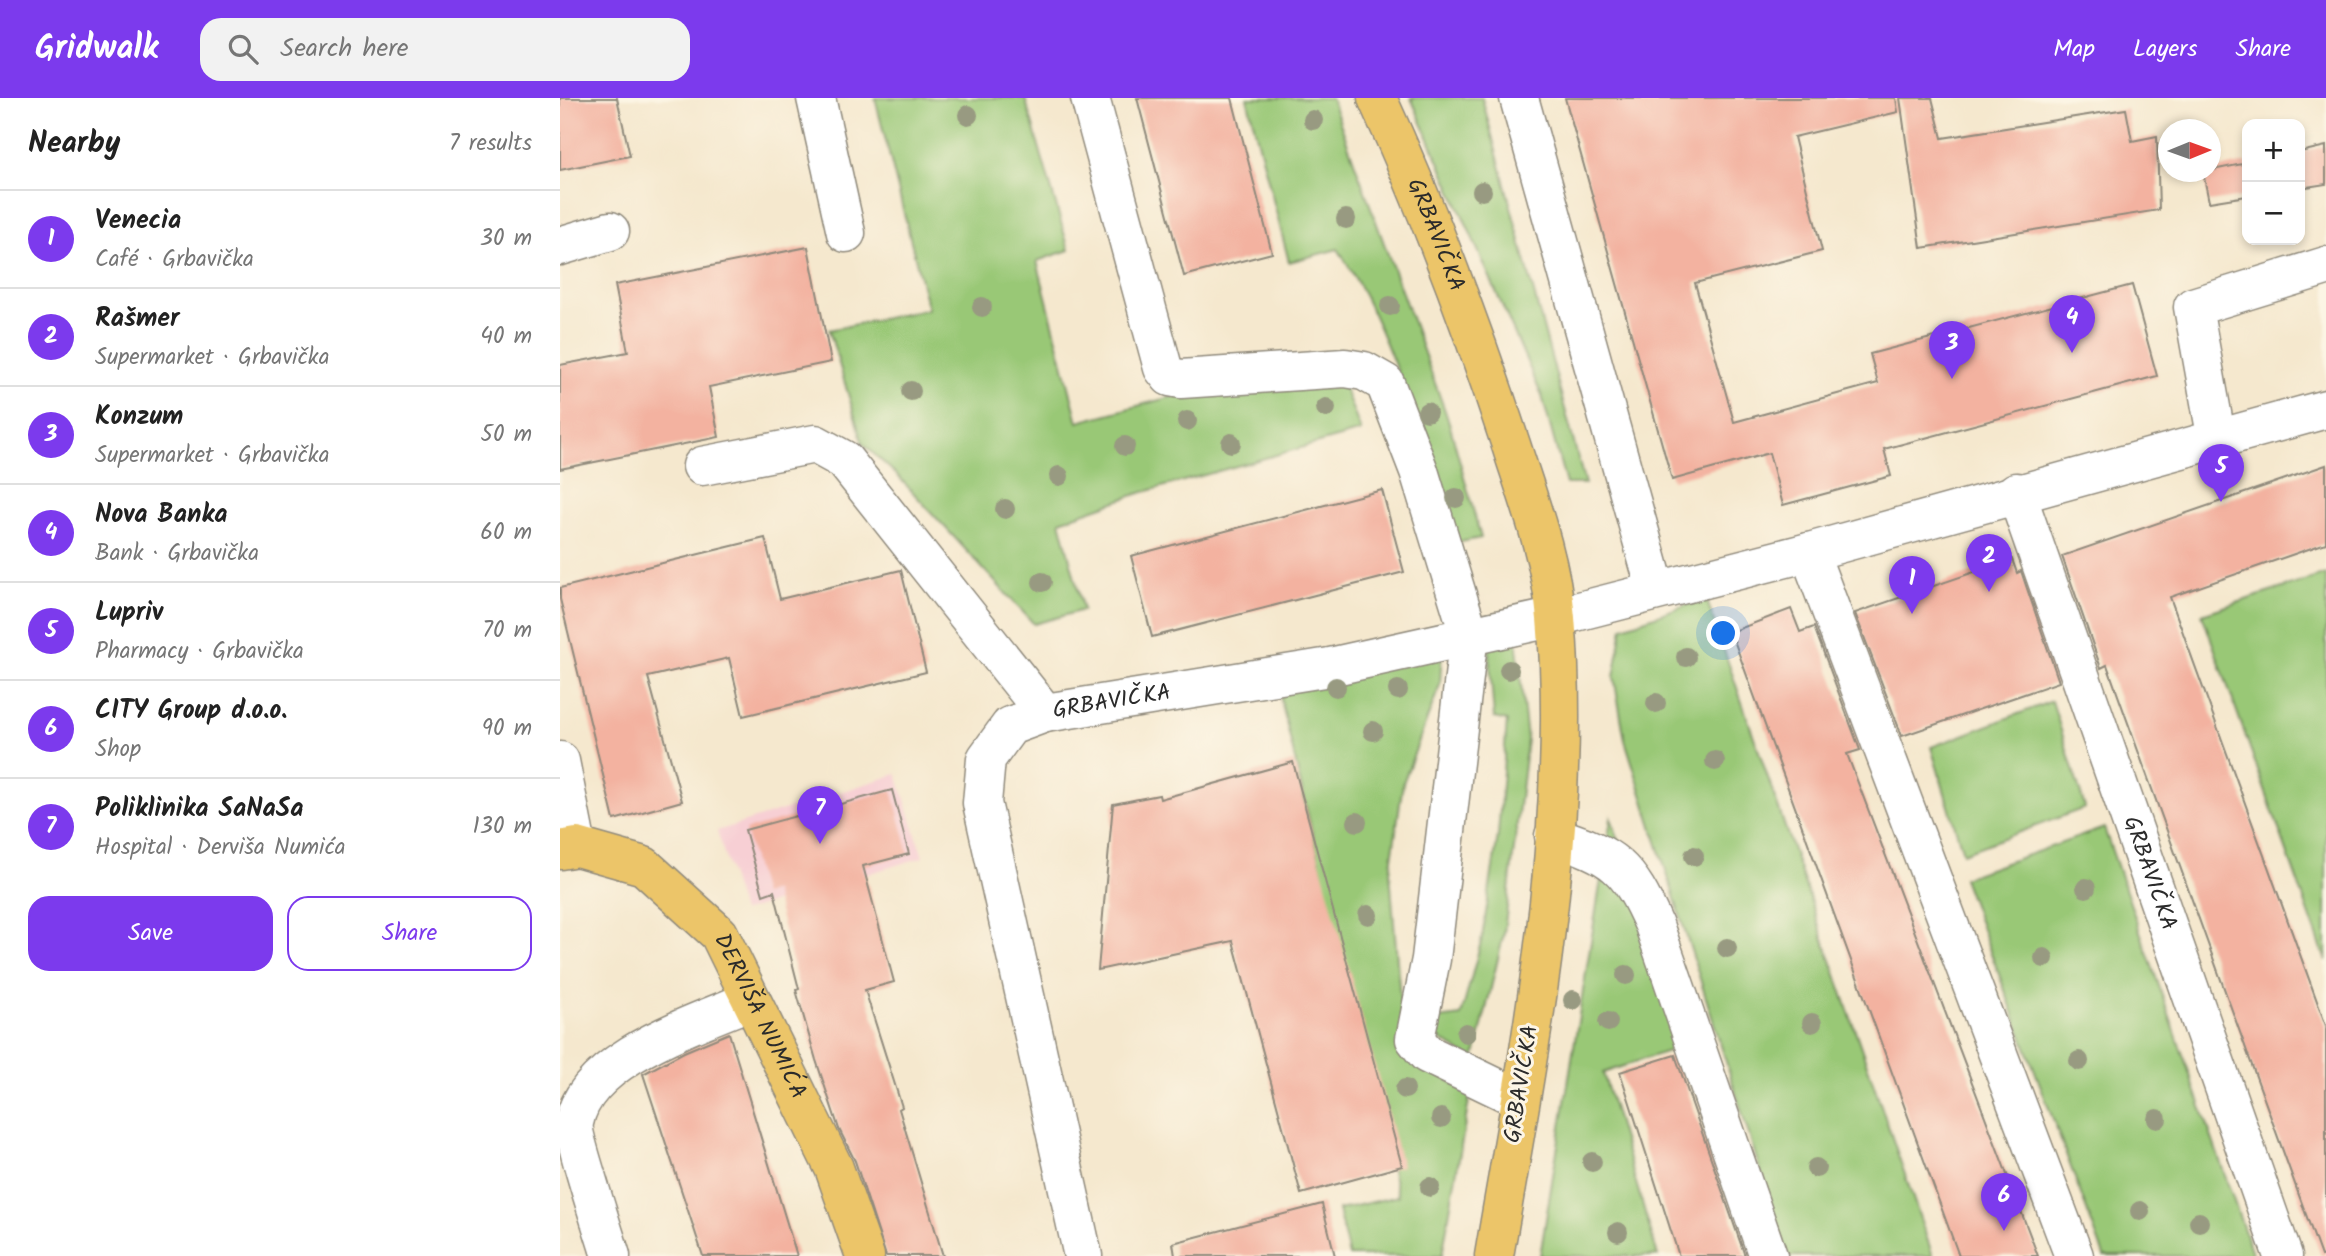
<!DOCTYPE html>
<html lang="en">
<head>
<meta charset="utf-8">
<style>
  :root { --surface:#fff; --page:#f2f2f2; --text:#222; --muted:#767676; --line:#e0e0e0; --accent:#7c3aed }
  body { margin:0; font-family:Kalam,sans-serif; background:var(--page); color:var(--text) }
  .controls { position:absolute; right:21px; top:21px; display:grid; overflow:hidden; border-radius:14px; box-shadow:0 4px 10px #0003 }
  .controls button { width:63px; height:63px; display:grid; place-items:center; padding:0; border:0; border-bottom:2px solid var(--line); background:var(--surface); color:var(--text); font:35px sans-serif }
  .compass { position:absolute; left:1598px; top:21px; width:63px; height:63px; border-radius:50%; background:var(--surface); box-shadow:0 4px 10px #0003; rotate:89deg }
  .you { position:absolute; left:1164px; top:536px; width:24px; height:24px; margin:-18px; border:5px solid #fff; border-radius:50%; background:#1a73e8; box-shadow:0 0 0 10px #1a73e833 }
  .badge { display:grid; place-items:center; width:46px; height:46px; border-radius:50%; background:var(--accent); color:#fff; font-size:23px; font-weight:700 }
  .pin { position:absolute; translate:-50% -58px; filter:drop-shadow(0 2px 4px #0008) }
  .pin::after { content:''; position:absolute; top:37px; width:24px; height:21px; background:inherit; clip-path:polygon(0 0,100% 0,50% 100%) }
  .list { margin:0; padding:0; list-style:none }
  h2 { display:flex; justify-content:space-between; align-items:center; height:91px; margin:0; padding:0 28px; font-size:30px }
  h2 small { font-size:23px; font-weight:400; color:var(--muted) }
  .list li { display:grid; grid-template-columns:46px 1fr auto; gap:21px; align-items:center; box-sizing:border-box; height:98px; padding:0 28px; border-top:2px solid var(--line) }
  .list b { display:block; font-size:26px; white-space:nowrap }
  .list p { margin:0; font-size:23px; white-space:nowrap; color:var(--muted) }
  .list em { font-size:23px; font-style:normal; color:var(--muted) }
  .actions { display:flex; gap:14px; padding:21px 28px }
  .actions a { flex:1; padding:16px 0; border:2px solid var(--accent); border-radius:21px; text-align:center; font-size:24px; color:var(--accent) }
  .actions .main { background:var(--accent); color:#fff }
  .icon { flex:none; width:38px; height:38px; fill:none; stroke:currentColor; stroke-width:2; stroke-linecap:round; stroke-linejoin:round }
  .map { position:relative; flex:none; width:1766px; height:1158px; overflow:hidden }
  header { display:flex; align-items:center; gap:42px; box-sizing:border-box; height:98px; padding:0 35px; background:var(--accent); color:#fff }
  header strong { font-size:33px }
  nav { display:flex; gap:38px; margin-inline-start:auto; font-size:24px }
  .search { width:490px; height:63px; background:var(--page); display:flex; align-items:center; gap:18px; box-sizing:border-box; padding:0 24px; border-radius:21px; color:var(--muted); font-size:26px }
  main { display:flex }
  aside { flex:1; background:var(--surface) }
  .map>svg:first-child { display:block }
  .built { fill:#f7cfd4 }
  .green { fill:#99c876; stroke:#627a50; stroke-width:2 }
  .building { fill:#f3b2a0 }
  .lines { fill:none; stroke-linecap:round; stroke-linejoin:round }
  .minor-casing { stroke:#908a7c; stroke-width:41 }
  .major-casing { stroke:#908a7c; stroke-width:41 }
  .minor { stroke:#fff; stroke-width:38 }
  .major { stroke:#ecc569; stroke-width:38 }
  .tree { fill:#989a81 }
  .labels { text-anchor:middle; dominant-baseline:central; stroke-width:6; stroke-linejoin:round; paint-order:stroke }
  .street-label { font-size:23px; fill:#2b2b2b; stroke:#fcf5e5 }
</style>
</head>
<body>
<header>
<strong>Gridwalk</strong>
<div class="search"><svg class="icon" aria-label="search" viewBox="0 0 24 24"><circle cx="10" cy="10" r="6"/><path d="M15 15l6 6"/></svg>Search here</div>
<nav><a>Map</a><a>Layers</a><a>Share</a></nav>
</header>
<main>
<aside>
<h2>Nearby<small>7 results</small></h2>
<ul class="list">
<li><span class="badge">1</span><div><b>Venecia</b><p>Café · Grbavička</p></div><em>30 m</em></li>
<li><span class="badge">2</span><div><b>Rašmer</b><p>Supermarket · Grbavička</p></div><em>40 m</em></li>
<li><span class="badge">3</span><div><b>Konzum</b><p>Supermarket · Grbavička</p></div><em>50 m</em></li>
<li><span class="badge">4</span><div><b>Nova Banka</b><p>Bank · Grbavička</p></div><em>60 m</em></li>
<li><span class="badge">5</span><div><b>Lupriv</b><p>Pharmacy · Grbavička</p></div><em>70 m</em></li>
<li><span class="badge">6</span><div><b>CITY Group d.o.o.</b><p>Shop</p></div><em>90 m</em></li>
<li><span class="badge">7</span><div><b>Poliklinika SaNaSa</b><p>Hospital · Derviša Numića</p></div><em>130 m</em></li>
</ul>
<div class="actions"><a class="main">Save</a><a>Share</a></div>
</aside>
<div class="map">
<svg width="1766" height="1158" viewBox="0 0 1766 1158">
  <rect width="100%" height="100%" fill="#fcf5e5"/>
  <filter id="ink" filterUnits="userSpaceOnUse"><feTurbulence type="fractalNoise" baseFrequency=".0143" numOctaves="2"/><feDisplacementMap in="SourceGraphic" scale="14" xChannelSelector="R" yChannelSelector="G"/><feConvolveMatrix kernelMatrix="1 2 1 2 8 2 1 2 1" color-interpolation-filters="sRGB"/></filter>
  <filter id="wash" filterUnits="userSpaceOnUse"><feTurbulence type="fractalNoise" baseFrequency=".00686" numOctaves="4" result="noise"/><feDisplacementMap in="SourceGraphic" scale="28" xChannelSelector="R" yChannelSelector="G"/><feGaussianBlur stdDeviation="1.57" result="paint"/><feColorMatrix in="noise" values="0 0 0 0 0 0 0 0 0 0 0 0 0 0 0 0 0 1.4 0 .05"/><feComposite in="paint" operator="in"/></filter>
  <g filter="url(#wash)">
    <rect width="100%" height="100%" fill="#f5e8ce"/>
    <path class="built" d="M337 676 363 759 182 814 157 733Z"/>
    <path class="green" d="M315 0H465L509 152 477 163 518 324 729 267 780 279 801 333 577 396 500 423 523 512 474 526 337 377 303 346 269 232 368 211Z
      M687 0H771L888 321 921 440 895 445C861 347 834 239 778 151L729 164Z
      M851 0H922L1025 386H1006L982 298Z
      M1766 476V863L1642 516Z
      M1146 500 1373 1158H1227L1065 642 1054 579 1063 529Z
      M956 539 967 641 944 835 914 962 872 936 878 921 901 918 922 840 938 737 947 623 934 620 928 540Z
      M882 551 880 587 843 685 830 774 844 951 910 997 882 1158H789L778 1112 838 1098 719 594Z
      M1492 603 1525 710 1403 755 1371 649Z
      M1051 720 1132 945 1043 975 1098 1158H980Z
      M1544 730 1693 1158H1544L1403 780Z"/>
    <g id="blocks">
      <path class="building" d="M0 0H57L70 58 0 72Z
        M577 0H672L712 155 624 178Z
        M1005 0H1336L1338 14 1234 39 1262 153 1135 185 1174 324 1318 285 1310 256 1572 187 1597 278 1324 351 1331 378 1223 407 1209 355 1112 382Z
        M1340 0H1372L1382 40 1566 11 1572 43 1597 38 1599 112 1361 150Z
        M1766 48V86L1740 90V54Z
        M1687 65V98L1649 104 1643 74Z
        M248 149 271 264 149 289 159 339 0 371V267L68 254 55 187Z
        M1766 367V445L1610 499 1766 928V1157L1761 1158 1547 567 1541 570 1502 458Z
        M822 392 844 474 592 539 571 458Z
        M205 440 220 501 341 472 366 574 183 618 169 560 88 579 122 703 54 722 0 501V490Z
        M1452 461 1457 475 1461 473 1499 584 1342 638 1295 515Z
        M1231 511 1240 534 1254 529 1300 652 1287 656 1478 1158H1399L1171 534Z
        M733 664 842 1068 741 1096 673 843 538 872 553 706 599 697 600 701Z
        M332 692 349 756 303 768 334 884 305 892 342 1009 339 1011 383 1158H326L295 1063 279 1031 256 962 236 892 239 891 214 793 203 797 185 732Z
        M169 935 237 1158H143L83 976 124 954Z
        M1115 957 1185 1158H1119L1060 974Z
        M762 1106 775 1158H615L613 1145Z"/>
    </g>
  </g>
  <g filter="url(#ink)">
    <use href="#blocks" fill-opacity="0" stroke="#908a7c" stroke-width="2"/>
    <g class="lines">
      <defs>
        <g id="minor">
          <path d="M256 0 286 135"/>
          <path d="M530 0 603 270 610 279 621 281 785 270 804 273 825 285 859 373 909 536 871 861 855 941 867 956 960 1001"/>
          <path d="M959 0 1096 492"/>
          <path d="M0 148 50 133"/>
          <path d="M1657 343 1633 209 1766 168"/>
          <path id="s1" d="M142 368 255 346 284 362 485 615 770 569 996 519 1249 454 1766 311"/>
          <path id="s2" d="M1456 394 1723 1158"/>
          <path d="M1249 454 1514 1158"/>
          <path d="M485 615 450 628 426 661 422 705 523 1158"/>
          <path d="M0 663 17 749"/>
          <path d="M994 738C1055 758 1068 768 1094 827L1208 1158"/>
          <path d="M51 1158C45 1138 12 1037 14 1025 25 960 138 925 191 902"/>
        </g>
        <g id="major">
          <path id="s3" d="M817 0C869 113 912 228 951 347 969 403 991 461 996 520 1014 729 969 953 934 1158"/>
          <path id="s4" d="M0 752 17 749 84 768 159 836 274 1070 305 1158"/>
        </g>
      </defs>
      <use href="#minor" class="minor-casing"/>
      <use href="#major" class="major-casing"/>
      <use href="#minor" class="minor"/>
      <use href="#major" class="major"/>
    </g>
    <g class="tree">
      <circle cx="408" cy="17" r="10"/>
      <circle cx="753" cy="22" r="10"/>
      <circle cx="922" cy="93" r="10"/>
      <circle cx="786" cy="121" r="10"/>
      <circle cx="830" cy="208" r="10"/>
      <circle cx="422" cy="209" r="10"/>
      <circle cx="351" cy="293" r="10"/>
      <circle cx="766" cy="310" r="10"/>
      <circle cx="867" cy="314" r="10"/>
      <circle cx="627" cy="323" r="10"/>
      <circle cx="671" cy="345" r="10"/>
      <circle cx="565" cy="348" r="10"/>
      <circle cx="499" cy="378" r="10"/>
      <circle cx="896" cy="400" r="10"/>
      <circle cx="445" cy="411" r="10"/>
      <circle cx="482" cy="484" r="10"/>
      <circle cx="1126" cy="559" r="10"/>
      <circle cx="949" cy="572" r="10"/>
      <circle cx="776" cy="589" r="10"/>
      <circle cx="838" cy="592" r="10"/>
      <circle cx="1096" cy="605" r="10"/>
      <circle cx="813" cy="633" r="10"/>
      <circle cx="1155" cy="663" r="10"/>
      <circle cx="797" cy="724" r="10"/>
      <circle cx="1134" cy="758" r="10"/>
      <circle cx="1526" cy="790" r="10"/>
      <circle cx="808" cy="817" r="10"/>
      <circle cx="1167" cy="850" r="10"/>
      <circle cx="1484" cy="860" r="10"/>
      <circle cx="1066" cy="877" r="10"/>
      <circle cx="1013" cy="902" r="10"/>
      <circle cx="1048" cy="924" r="10"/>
      <circle cx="1252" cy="925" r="10"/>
      <circle cx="906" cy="935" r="10"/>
      <circle cx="1519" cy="963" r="10"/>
      <circle cx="845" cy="991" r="10"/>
      <circle cx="881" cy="1020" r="10"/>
      <circle cx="1597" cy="1021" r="10"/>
      <circle cx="1032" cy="1064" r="10"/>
      <circle cx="1256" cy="1070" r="10"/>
      <circle cx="870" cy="1089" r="10"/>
      <circle cx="1580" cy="1113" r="10"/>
      <circle cx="1639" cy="1124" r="10"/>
      <circle cx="1058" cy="1134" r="10"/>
    </g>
  </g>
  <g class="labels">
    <g class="street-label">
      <text stroke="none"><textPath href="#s3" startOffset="149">GRBAVIČKA</textPath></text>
      <text stroke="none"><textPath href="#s1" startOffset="539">GRBAVIČKA</textPath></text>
      <text stroke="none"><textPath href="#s2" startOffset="404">GRBAVIČKA</textPath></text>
      <text stroke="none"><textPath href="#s4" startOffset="280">DERVIŠA NUMIĆA</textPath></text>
      <text transform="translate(962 986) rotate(-81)">GRBAVIČKA</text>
    </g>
  </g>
</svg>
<div class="controls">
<button>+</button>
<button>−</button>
</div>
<svg class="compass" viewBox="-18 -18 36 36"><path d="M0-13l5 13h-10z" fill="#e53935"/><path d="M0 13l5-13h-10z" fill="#767676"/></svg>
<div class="you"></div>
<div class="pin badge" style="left:1352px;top:516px">1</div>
<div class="pin badge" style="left:1429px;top:494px">2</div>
<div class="pin badge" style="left:1392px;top:281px">3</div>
<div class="pin badge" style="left:1512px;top:255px">4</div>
<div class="pin badge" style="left:1661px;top:404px">5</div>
<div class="pin badge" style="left:1444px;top:1133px">6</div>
<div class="pin badge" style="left:260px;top:746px">7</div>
</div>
</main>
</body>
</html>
